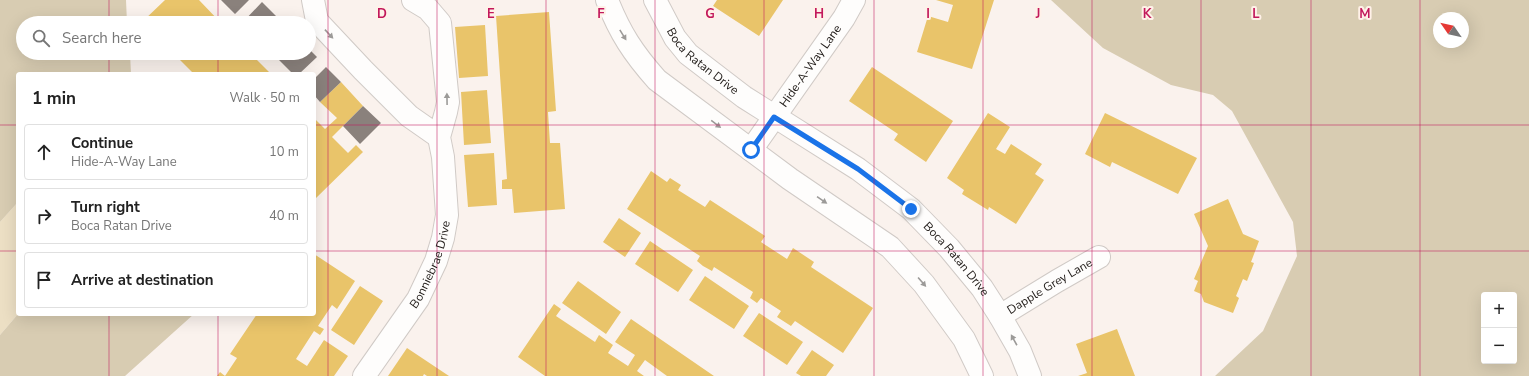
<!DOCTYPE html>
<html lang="en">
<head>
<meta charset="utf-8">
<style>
  :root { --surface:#fff; --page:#f2f2f2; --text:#222; --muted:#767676; --line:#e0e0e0 }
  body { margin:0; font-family:"Nunito Sans",sans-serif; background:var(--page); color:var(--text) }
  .controls { position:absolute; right:12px; bottom:12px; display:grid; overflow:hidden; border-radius:4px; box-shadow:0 4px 16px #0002 }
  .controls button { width:36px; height:36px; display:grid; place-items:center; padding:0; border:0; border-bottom:1px solid var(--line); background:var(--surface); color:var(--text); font:20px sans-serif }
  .compass { position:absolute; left:1433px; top:12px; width:36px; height:36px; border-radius:50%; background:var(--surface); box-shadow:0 4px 16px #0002; rotate:304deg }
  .stop { position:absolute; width:12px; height:12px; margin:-9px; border:3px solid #1a73e8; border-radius:50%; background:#fff }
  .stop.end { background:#1a73e8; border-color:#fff; box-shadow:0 1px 4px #0008 }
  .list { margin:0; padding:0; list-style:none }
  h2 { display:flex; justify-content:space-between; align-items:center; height:52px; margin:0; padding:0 16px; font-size:17px }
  h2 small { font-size:13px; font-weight:400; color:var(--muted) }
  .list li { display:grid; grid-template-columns:26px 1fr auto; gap:12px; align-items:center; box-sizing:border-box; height:56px; margin:0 8px 8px; padding:0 8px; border:1px solid var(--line); border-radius:4px }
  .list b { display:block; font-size:15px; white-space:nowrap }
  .list p { margin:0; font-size:13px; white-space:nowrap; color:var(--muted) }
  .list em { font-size:13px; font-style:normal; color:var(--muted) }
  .icon { flex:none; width:22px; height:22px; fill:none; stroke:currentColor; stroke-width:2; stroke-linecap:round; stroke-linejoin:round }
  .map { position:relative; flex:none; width:1529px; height:376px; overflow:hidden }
  .search { position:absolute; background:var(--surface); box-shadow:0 4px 16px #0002; left:16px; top:16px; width:300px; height:44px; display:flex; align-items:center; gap:10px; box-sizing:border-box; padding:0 14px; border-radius:22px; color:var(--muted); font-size:15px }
  .panel { position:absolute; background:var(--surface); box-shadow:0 4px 16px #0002; left:16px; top:72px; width:300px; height:244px; border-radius:4px }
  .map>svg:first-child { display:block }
  .green { fill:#ecdfc4 }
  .forest { fill:#d8ccb2; fill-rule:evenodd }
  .homes { fill:#e9c46a }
  .industry { fill:#8a817c }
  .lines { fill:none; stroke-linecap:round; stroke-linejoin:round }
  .minor-casing { stroke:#d0cac6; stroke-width:24 }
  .minor { stroke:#fefdfc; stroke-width:22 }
  .oneway { fill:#9c9a98 }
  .route { stroke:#1a73e8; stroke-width:5 }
  .grid { fill:none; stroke:#c2185b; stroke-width:1; stroke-opacity:0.55 }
  .labels { text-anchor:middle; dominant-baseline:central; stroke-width:4; stroke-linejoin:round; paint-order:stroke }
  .street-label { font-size:12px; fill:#25201d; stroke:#fff1e8 }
  .grid-label { font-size:13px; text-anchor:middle; font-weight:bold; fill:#c2185b; stroke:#fff1e8; stroke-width:4; stroke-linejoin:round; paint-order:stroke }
</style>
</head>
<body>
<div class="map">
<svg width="1529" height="376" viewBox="0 0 1529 376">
  <rect width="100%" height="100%" fill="#faf2ed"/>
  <path class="green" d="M18 202V314L0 335V222Z"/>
  <path class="forest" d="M0 0H126L127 23H23V53H130L131 74H18V202L0 222Z
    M1051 0H1529V376H1215L1263 331 1297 256 1293 222 1232 111 1213 95 1171 85 1103 48ZM1439 18H1463V42H1439ZM1484 295H1514V361H1484Z
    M18 314H194L125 376H0V335Z"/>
  <path class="homes" d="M165 0H199L221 23H144L142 22Z
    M717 0H783L759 36 713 6Z
    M936 0H994L972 69 917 52 928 16 948 22 953 5Z
    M549 12 556 111 548 112 550 143H560L565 209 514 213 512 189H502V180L507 179 496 16Z
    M229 16 235 23H222Z
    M485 25 488 76 459 78 455 27Z
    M173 53H250L271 74H194Z
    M872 67 953 121 926 162 894 140 898 134 849 101Z
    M341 82 363 106 332 137 348 153 356 145 363 152 315 199 314 118 325 129 337 118 320 102Z
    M487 90 491 143 464 145 461 92Z
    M988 113 1010 127 996 149 1005 154 1011 144 1042 164 1035 174 1044 180 1016 224 989 207 988 210 962 194 964 190 947 178Z
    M1105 113 1197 158 1178 194 1112 162 1110 167 1085 154Z
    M494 153 497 205 468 207 464 155Z
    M651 171 667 182 670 178 681 185 678 190 705 207 710 200 765 236 761 242 787 259 793 248 814 262 811 267 873 308 843 353 795 321 791 326 777 317 781 311 761 298 757 303 750 298 753 292 714 267 712 271 703 266 697 261 700 256 627 209Z
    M1228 199 1243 234 1259 241 1251 262 1254 263 1247 281 1243 279 1236 296 1239 298 1233 313 1204 302 1201 294 1194 291 1198 281 1194 279 1208 246 1194 214Z
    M619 218 641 233 625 257 603 242Z
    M650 241 693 270 678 292 635 264Z
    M314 254 355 281 337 309 332 305 318 326 324 329 320 335 314 331 296 359 307 366 324 340 348 356 334 376H217L220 372 225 376 237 358 230 354 257 314H314Z
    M705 276 749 306 734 329 689 300Z
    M578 281 621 312 606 334 562 303Z
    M360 286 383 301 354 345 331 330Z
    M554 304 561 309 556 316 595 342 599 335 613 345 608 353 628 366 635 355 615 342 631 319 714 376H667L645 360 637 371 644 376H545L518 357Z
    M759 313 803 342 787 365 743 336Z
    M1117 329 1135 376H1078L1087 373 1076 344Z
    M407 348 449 376H427L424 374 423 376H388Z
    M812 350 834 365 826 376H801L796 373Z"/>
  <path class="industry" d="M221 0H249L235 14Z
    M262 2 283 23H242Z
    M309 49 317 57 299 74H293L272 53H309Z
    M326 67 341 82 320 102 314 95V79Z
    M363 106 381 123 360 144 343 126Z"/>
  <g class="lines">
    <defs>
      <g id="minor">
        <path d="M313 0 317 21 363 70 409 116 439 137"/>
        <path d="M607 0C620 33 633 53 657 80L790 179 890 247 924 284 964 339 982 376"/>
        <path id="s1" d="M655 0 675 38 688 54 744 97 858 169 911 209 949 248 982 288 1000 316 1020 351 1030 376"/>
        <path id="s2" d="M751 150 844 18 854 0"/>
        <path id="s3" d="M1000 316 1057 281 1099 257"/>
        <path id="s4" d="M364 376 418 299 436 261 443 238 447 215 443 157 439 137 446 112 448 102 440 23 428 9 413 0"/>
      </g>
    </defs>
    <use href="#minor" class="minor-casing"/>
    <use href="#minor" class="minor"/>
  </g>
  <defs><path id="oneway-solid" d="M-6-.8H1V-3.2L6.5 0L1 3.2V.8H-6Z"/></defs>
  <g class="oneway">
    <use href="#oneway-solid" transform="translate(329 34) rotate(47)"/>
    <use href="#oneway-solid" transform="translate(623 35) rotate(58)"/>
    <use href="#oneway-solid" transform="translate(447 99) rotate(-91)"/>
    <use href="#oneway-solid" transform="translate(716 124) rotate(37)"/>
    <use href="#oneway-solid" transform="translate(822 200) rotate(34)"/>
    <use href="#oneway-solid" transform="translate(922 282) rotate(49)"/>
    <use href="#oneway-solid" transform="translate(1014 340) rotate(-119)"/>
  </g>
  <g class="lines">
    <path class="route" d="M751 150 774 117 858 169 911 209"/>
  </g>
  <path class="grid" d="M109 0V23M218 0V23M328 0V376M437 0V376M546 0V376M655 0V376M764 0V376M874 0V376M983 0V376M1092 0V376M1201 0V376M1311 0V376M1420 0V376M109 53V74M218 53V74M0 125H18M314 125H1529M0 251H18M314 251H1529M109 314V376M218 314V376"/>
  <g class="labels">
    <g class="street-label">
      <text stroke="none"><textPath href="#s1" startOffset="79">Boca Ratan Drive</textPath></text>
      <text stroke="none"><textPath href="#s2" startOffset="103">Hide-A-Way Lane</textPath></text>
      <text stroke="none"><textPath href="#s1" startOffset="403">Boca Ratan Drive</textPath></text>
      <text stroke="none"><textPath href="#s4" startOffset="131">Bonniebrae Drive</textPath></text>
      <text stroke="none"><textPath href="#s3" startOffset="58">Dapple Grey Lane</textPath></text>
    </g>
  </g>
  <g class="grid-label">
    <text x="382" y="18">D</text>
    <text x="491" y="18">E</text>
    <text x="601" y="18">F</text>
    <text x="710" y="18">G</text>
    <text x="819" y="18">H</text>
    <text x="928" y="18">I</text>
    <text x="1038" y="18">J</text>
    <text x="1147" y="18">K</text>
    <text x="1256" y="18">L</text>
    <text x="1365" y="18">M</text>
  </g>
</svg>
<div class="controls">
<button>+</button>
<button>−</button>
</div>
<svg class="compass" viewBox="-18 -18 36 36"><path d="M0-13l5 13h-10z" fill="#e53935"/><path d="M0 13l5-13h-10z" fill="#767676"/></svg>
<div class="stop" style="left:751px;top:150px"></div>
<div class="stop end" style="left:911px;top:209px"></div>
<div class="search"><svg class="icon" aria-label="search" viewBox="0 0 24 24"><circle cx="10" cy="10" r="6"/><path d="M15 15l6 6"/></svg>Search here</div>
<section class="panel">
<h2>1 min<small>Walk · 50 m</small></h2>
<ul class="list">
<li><svg class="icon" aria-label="ahead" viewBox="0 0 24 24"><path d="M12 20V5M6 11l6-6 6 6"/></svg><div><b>Continue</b><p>Hide-A-Way Lane</p></div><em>10 m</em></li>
<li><svg class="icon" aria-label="right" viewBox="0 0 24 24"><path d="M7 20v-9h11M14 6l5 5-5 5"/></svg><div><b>Turn right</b><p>Boca Ratan Drive</p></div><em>40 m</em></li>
<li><svg class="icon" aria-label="arrive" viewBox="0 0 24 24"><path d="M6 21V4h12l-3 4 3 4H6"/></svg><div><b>Arrive at destination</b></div></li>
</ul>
</section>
</div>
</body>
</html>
